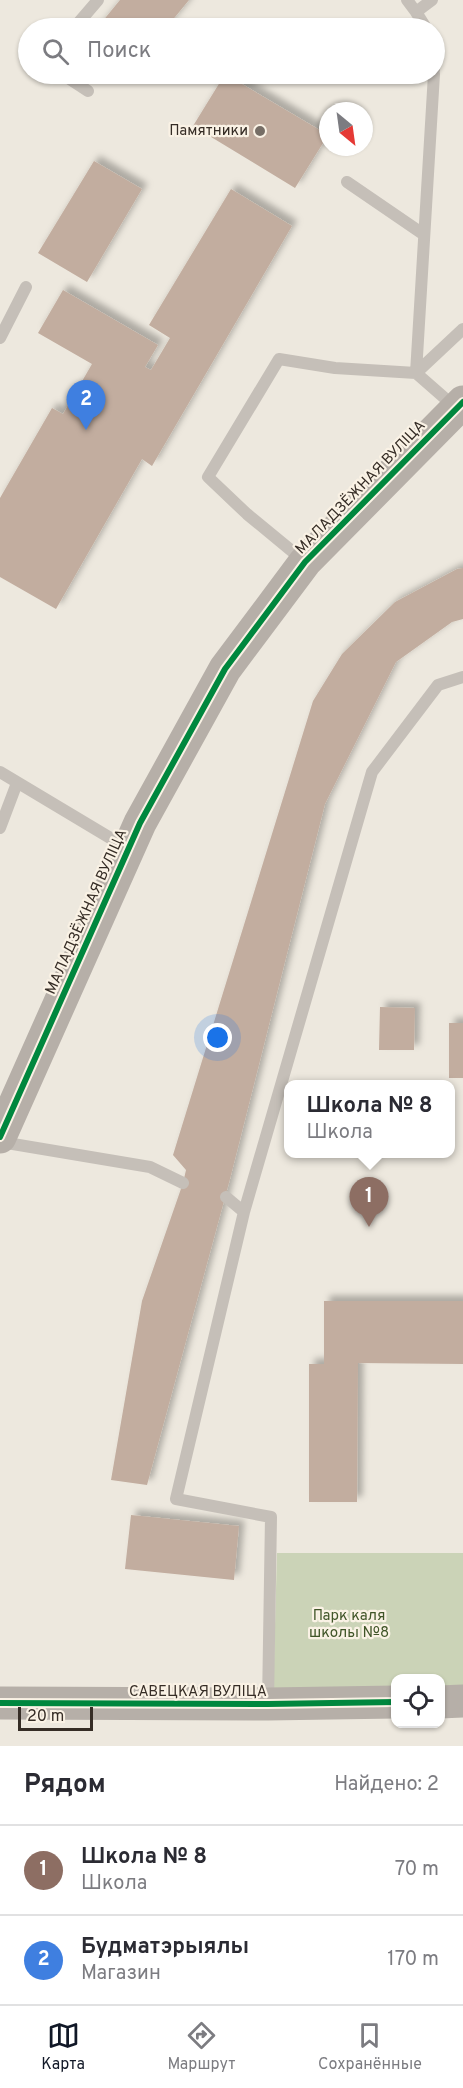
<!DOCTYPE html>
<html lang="ru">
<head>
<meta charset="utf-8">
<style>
  :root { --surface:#fff; --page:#f2f2f3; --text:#2b2b33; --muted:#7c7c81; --line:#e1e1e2; --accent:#111827 }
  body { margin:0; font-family:Overpass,sans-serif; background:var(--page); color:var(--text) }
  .controls { position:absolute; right:18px; bottom:18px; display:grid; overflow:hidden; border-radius:12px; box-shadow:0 2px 4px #0004 }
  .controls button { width:54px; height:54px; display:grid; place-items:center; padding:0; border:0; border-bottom:2px solid var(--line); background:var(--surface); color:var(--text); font:30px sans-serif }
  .compass { position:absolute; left:319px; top:102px; width:54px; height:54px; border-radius:50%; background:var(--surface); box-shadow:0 2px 4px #0004; rotate:151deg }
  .scale { position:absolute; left:18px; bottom:15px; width:75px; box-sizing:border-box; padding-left:6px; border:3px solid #362d26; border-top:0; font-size:16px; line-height:21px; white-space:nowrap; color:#362d26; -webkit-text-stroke:4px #faf2e5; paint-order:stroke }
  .you { position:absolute; left:218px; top:1038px; width:21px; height:21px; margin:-15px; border:4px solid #fff; border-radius:50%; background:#1a73e8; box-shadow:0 0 0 9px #1a73e833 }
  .badge { display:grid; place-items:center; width:39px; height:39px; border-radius:50%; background:var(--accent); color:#fff; font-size:20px; font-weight:700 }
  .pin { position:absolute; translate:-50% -50px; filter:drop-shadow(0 2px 3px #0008) }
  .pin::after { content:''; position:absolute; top:32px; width:21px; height:18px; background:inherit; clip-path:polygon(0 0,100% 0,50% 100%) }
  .popup { position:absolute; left:284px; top:1080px; width:171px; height:78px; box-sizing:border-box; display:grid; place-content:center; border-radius:12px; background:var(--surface); filter:drop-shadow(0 2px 4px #0005); font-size:20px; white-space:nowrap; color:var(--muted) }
  .popup b { font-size:22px; color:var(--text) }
  .popup::after { content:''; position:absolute; left:50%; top:100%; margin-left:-12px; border:12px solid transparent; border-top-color:var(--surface) }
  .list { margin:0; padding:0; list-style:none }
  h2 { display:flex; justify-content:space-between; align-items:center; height:78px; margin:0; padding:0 24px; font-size:26px }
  h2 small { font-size:20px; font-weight:400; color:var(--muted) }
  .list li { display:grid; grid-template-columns:39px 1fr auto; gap:18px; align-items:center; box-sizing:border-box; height:90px; padding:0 24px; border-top:2px solid var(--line) }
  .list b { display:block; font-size:22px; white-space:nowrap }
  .list p { margin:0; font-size:20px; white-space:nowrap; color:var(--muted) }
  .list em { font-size:20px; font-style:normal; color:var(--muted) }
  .icon { flex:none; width:33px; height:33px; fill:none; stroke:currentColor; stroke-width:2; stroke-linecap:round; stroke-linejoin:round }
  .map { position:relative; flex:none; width:463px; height:1746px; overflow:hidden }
  .search { position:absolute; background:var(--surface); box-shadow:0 2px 4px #0004; left:18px; right:18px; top:18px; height:66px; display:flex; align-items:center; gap:15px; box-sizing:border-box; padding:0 21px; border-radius:33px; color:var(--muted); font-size:22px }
  .sheet { height:258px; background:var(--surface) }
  nav { display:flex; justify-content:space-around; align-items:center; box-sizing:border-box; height:84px; border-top:2px solid var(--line); background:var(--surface); font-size:16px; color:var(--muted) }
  nav a { display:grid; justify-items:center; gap:3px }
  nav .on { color:var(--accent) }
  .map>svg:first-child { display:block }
  .green { fill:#cbd3b7 }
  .building { fill:#c2ad9f; filter:url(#shadow) }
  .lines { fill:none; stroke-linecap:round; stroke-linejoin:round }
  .lane { stroke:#c5bfb8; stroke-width:12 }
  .secondary { stroke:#b6afa8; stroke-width:33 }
  .cycleway-casing { stroke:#faf2e5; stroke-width:10 }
  .cycleway { stroke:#00873e; stroke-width:6 }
  .poi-dot { fill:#766e66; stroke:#faf2e5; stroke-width:2 }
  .labels { text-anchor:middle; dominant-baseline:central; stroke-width:4.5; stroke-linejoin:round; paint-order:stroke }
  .poi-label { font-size:15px; fill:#362d26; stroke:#faf2e5; text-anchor:end }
  .street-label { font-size:15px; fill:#362d26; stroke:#faf2e5 }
  .park-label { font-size:15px; fill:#405528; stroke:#faf2e5 }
</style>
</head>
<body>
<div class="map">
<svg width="463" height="1746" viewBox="0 0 463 1746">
  <defs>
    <filter id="shadow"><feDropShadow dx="5.5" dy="-5.5" stdDeviation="3" flood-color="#0004"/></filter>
  </defs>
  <rect width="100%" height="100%" fill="#ede8de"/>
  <path class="green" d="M277 1553H463V1697H441L440 1678H396L395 1698 273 1699Z"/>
  <path class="building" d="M120 0H189L166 28H97Z
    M225 74 328 135 295 188 193 126Z
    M94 161 142 189 87 282 38 253Z
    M231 189 292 226 152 466 142 459 56 609 0 577V498L52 408 63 414 92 364 38 333 63 290 158 345 145 367 151 370 170 338 149 325Z
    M463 568V619L452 622 396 662 325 804 230 1179 147 1485 111 1480 142 1301 183 1183 186 1170 173 1155 313 701 342 654 395 602 457 569Z
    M380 1007 415 1008 414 1050H379Z
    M449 1023H463V1078H449Z
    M324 1301H463V1364L358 1363 357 1502H309V1364H324Z
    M131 1515 239 1526 234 1580 125 1569Z"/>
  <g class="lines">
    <path class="lane" d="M407 0 416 12
      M74 28 98 0
      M426 28 416 12 432 0
      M434 51V70
      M62 74 88 91
      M434 74 416 373 456 408
      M347 182 423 234
      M0 338 26 287
      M304 561 247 514 208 477 279 359 335 368 416 373 463 329
      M0 772 127 848
      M0 828 17 783
      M1 1142 150 1167 183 1183
      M226 1197 244 1212
      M268 1703 271 1517 176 1499 244 1212 372 772 438 685 463 677"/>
    <path class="secondary" d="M0 1137 140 823 225 669 305 562 463 402
      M440 1702 463 1701
      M0 1703 268 1704 396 1702"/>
    <defs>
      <path id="cycleway" d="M0 1137 140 823 225 669 305 562 463 402
        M0 1703 268 1704 396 1702"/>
    </defs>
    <use href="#cycleway" class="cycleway-casing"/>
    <use href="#cycleway" class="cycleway"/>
  </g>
  <circle class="poi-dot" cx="260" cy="131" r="6"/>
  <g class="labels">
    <g class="poi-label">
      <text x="248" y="131">Памятники</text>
    </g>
    <g class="street-label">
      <text transform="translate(361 488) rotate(-46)">МАЛАДЗЁЖНАЯ ВУЛІЦА</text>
      <text transform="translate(87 912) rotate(-66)">МАЛАДЗЁЖНАЯ ВУЛІЦА</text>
      <text x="198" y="1692">САВЕЦКАЯ ВУЛІЦА</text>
    </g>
    <g class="park-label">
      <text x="349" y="1616">Парк каля<tspan x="349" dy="17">школы №8</tspan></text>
    </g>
  </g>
</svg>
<div class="controls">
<button><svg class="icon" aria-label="locate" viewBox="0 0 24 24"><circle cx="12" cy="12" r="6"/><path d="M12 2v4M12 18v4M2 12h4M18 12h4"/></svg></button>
</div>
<svg class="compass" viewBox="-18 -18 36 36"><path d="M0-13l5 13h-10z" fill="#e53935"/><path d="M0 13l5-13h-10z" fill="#7c7c81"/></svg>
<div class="scale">20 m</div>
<div class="you"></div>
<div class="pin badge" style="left:369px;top:1227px;background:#8d6e63">1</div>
<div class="popup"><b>Школа № 8</b>Школа</div>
<div class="pin badge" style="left:86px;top:430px;background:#3f7fe0">2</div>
<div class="search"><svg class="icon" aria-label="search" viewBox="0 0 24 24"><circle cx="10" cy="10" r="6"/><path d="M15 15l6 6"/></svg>Поиск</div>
</div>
<section class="sheet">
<h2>Рядом<small>Найдено: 2</small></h2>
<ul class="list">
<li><span class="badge" style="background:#8d6e63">1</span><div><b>Школа № 8</b><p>Школа</p></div><em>70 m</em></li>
<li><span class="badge" style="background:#3f7fe0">2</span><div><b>Будматэрыялы</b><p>Магазин</p></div><em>170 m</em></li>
</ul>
</section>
<nav>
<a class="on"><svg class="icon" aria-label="map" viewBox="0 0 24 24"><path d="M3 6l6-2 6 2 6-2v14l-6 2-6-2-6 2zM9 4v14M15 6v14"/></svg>Карта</a>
<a><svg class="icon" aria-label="directions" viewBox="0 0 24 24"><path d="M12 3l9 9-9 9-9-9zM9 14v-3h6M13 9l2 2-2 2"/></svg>Маршрут</a>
<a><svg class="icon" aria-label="saved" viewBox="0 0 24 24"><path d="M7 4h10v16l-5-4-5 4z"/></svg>Сохранённые</a>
</nav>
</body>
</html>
